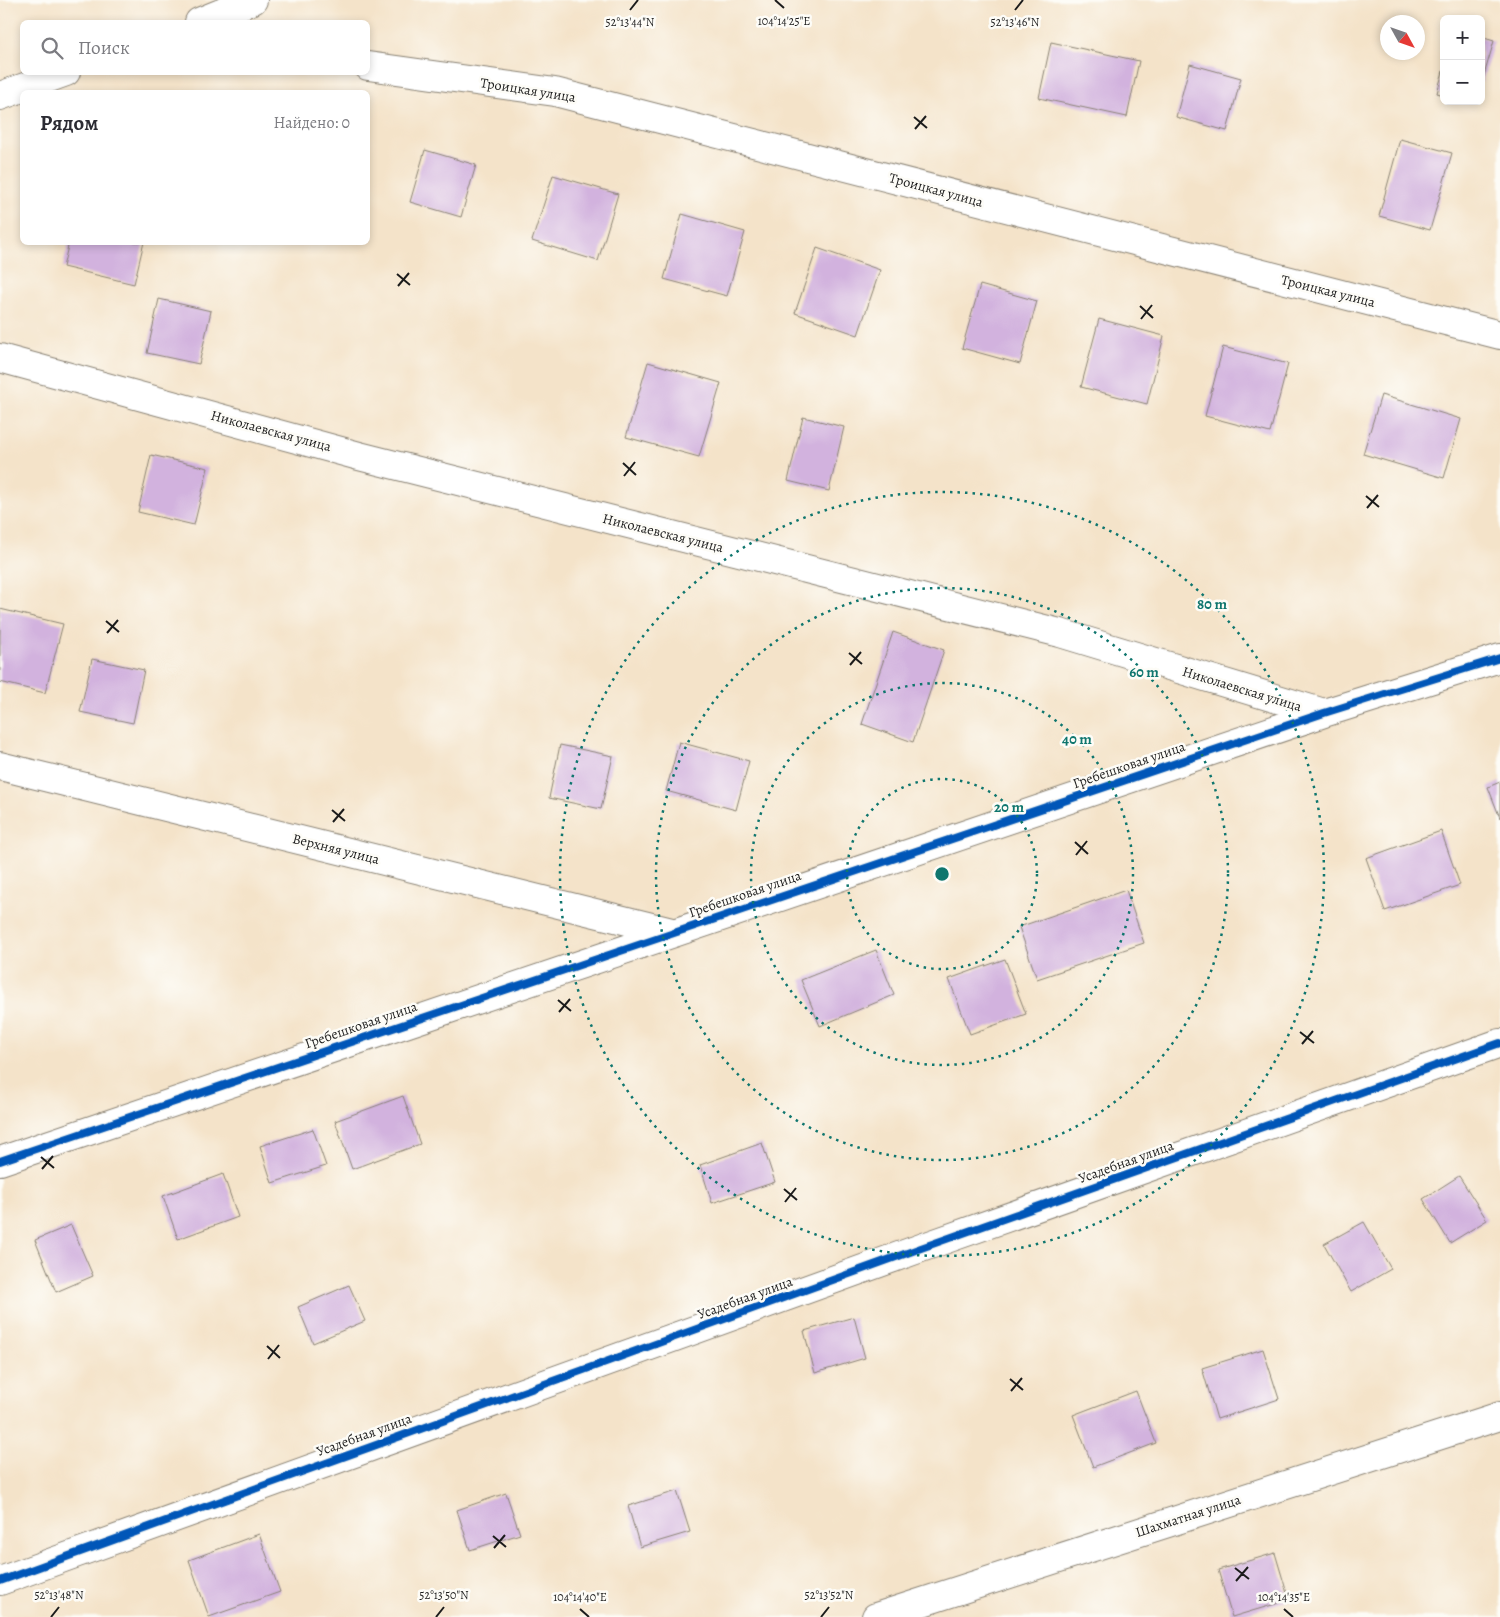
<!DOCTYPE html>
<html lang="ru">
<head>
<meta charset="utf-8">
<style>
  :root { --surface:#fff; --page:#f2f2f3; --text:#2b2b33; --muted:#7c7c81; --line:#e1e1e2 }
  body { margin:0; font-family:Alegreya,serif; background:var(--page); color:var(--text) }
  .controls { position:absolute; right:15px; top:15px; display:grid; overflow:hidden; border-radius:8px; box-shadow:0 2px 8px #0003 }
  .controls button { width:45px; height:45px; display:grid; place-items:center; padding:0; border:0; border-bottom:1px solid var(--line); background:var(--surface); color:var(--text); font:25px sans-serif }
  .compass { position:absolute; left:1380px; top:15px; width:45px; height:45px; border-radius:50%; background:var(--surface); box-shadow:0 2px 8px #0003; rotate:130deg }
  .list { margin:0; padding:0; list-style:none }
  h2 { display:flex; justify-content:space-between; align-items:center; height:65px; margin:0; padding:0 20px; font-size:21px }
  h2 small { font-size:16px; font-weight:400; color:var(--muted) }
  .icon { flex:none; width:28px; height:28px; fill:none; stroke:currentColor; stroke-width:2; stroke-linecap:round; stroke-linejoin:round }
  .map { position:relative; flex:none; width:1500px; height:1617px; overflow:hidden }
  .search { position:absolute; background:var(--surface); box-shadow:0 2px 8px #0003; left:20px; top:20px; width:350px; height:55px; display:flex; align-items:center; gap:12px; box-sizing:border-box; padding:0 18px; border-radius:8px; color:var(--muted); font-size:19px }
  .panel { position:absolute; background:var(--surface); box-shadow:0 2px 8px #0003; left:20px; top:90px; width:350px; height:155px; border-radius:8px }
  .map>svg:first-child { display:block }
  .building { fill:#d2b2de }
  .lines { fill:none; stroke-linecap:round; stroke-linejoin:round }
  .street-casing { stroke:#888072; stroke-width:30 }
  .street { stroke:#fff; stroke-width:28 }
  .cycleway-casing { stroke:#fdfcf7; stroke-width:11 }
  .cycleway { stroke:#0057b8; stroke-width:8 }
  .ticks { fill:none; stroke:#1c1c1c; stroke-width:2 }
  .ring { fill:none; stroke:#0f766e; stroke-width:2.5; stroke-dasharray:2.5 5 }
  .labels { text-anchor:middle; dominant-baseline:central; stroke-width:5; stroke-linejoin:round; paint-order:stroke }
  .street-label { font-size:14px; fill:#1c1c1c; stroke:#fdfcf7 }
  .ticks-label { font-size:12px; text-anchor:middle; fill:#1c1c1c; stroke:#fdfcf7; stroke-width:5; stroke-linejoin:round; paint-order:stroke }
  .centre { fill:#0f766e; stroke:#fdfcf7; stroke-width:2.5 }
  .ring-label { font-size:15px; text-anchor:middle; font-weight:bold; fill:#0f766e; stroke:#fdfcf7; stroke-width:5; stroke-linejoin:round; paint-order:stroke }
</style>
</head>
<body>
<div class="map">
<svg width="1500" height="1617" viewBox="0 0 1500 1617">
  <rect width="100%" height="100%" fill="#fdfcf7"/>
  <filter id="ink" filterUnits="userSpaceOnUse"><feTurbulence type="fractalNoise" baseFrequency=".02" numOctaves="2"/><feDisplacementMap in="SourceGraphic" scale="10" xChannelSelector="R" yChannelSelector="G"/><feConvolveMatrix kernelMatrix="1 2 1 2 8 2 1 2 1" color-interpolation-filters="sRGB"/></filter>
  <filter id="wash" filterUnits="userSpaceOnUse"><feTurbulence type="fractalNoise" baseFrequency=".0096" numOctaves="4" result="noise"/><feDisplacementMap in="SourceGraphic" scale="20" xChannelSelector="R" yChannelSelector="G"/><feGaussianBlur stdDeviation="1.12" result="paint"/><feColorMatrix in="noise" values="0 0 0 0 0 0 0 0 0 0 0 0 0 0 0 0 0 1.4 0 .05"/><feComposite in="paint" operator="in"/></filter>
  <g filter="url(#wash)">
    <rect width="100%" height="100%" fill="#f4e3c9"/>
    <g id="blocks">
      <path class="building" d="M1481 37 1494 41 1482 82H1481Z
        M1051 42 1139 61 1127 117 1039 98Z
        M1190 64 1241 78 1227 131 1176 117Z
        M1443 71H1444V95L1437 93Z
        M1400 139 1452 153 1430 230 1379 216Z
        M425 150 476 165 461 217 410 202Z
        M553 175 618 194 598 261 532 241Z
        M682 214 745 232 727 296 664 279Z
        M69 242H144L134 284 63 267Z
        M817 248 880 270 858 335 795 313Z
        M980 285 1037 301 1020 364 962 348Z
        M159 299 211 311 199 364 147 353Z
        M1099 319 1164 336 1147 404 1081 387Z
        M1223 347 1288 364 1270 433 1205 416Z
        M648 362 721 383 699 457 626 437Z
        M1381 395 1461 419 1444 478 1363 454Z
        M803 417 844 427 829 491 788 481Z
        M151 455 208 468 194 525 138 512Z
        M0 609 63 624 45 693 0 682Z
        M893 632 944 650 913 742 862 724Z
        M92 659 144 670 133 723 80 712Z
        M679 742 749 761 736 810 666 791Z
        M560 745 613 756 601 809 549 798Z
        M1500 782V818L1488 787Z
        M1441 831 1460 885 1385 911 1366 858Z
        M1126 890 1144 943 1037 979 1019 927Z
        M876 950 894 995 820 1026 801 980Z
        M1005 959 1026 1014 970 1034 949 979Z
        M403 1096 420 1144 352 1169 335 1121Z
        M313 1129 326 1166 272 1183 260 1146Z
        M762 1143 775 1182 712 1203 700 1165Z
        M223 1174 238 1217 178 1239 163 1196Z
        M1459 1176 1487 1220 1450 1243 1423 1199Z
        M1364 1222 1391 1269 1351 1292 1324 1244Z
        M71 1225 93 1276 56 1292 35 1240Z
        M349 1285 365 1321 313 1343 298 1307Z
        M854 1317 865 1358 815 1373 804 1331Z
        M1263 1349 1279 1399 1217 1419 1202 1368Z
        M1136 1391 1156 1443 1093 1467 1073 1415Z
        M677 1491 690 1532 640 1547 628 1506Z
        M506 1493 520 1534 470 1550 457 1510Z
        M259 1534 280 1592 209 1617 189 1560Z
        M1275 1553 1289 1600 1232 1617 1218 1570Z"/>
    </g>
  </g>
  <g filter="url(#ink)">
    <use href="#blocks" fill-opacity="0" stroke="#888072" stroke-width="1"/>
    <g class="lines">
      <defs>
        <path id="street" d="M199 22 253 0
          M368 66 555 92 1500 335
          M0 96 66 72
          M0 358 359 456 1060 633 1324 713
          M0 766 672 932
          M0 1161 1324 713 1500 658
          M0 1581 921 1248 1500 1043
          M876 1617 1500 1416"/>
      </defs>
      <use href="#street" class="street-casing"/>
      <use href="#street" class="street"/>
      <defs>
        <path id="cycleway" d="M0 1161 1324 713 1500 658
          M0 1581 921 1248 1500 1043"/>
      </defs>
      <use href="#cycleway" class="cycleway-casing"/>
      <use href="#cycleway" class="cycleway"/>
    </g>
  </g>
  <path class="ticks" d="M775 0 784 8M630 10 638 0M1015 10 1023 0M914 117 927 128M915 129 926 116M397 274 410 285M398 286 409 273M1140 306 1153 318M1141 319 1152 305M623 463 636 475M624 476 635 462M1366 496 1379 507M1367 508 1378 495M106 621 119 632M107 633 118 620M849 653 862 664M850 665 861 652M332 810 345 821M333 822 344 809M1075 842 1088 854M1076 855 1087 841M558 1000 571 1011M559 1012 570 999M1300 1032 1314 1043M1302 1044 1313 1031M41 1157 54 1168M42 1169 53 1156M784 1189 797 1200M785 1202 796 1188M267 1346 280 1358M268 1359 279 1345M1010 1379 1023 1390M1011 1391 1022 1378M493 1536 506 1547M494 1548 505 1535M1235 1568 1249 1579M1236 1581 1248 1567M580 1609 589 1617M1284 1609 1293 1617M51 1617 59 1607M436 1617 444 1607M821 1617 829 1607"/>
  <g class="ring">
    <circle cx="942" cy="874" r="95"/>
    <circle cx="942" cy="874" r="191"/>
    <circle cx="942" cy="874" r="286"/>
    <circle cx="942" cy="874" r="382"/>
  </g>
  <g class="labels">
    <g class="street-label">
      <text transform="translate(528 90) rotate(9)">Троицкая улица</text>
      <text transform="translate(936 190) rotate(15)">Троицкая улица</text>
      <text transform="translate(1328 291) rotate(14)">Троицкая улица</text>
      <text transform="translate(271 431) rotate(15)">Николаевская улица</text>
      <text transform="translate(663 533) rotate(14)">Николаевская улица</text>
      <text transform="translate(1242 689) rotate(17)">Николаевская улица</text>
      <text transform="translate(1129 765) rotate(-19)">Гребешковая улица</text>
      <text transform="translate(336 849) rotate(14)">Верхняя улица</text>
      <text transform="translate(745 894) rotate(-19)">Гребешковая улица</text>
      <text transform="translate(361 1025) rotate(-19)">Гребешковая улица</text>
      <text transform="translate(1126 1162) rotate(-20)">Усадебная улица</text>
      <text transform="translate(745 1298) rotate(-20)">Усадебная улица</text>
      <text transform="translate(364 1435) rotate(-20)">Усадебная улица</text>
      <text transform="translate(1188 1516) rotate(-18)">Шахматная улица</text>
    </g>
  </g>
  <g class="ticks-label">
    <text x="784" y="25">104°14'25"E</text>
    <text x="630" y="26">52°13'44"N</text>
    <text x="1015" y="26">52°13'46"N</text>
    <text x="59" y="1599">52°13'48"N</text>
    <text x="444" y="1599">52°13'50"N</text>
    <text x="829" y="1599">52°13'52"N</text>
    <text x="580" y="1601">104°14'40"E</text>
    <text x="1284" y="1601">104°14'35"E</text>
  </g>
  <circle cx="942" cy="874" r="8" class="centre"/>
  <g class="ring-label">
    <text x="1212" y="609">80 m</text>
    <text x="1144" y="677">60 m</text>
    <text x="1077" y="744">40 m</text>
    <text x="1009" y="812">20 m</text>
  </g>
</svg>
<div class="controls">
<button>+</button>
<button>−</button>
</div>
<svg class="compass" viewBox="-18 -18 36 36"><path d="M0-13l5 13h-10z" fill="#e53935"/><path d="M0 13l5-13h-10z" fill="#7c7c81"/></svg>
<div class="search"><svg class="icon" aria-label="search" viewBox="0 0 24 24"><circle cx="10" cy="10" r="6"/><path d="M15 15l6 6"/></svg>Поиск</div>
<section class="panel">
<h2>Рядом<small>Найдено: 0</small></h2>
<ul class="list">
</ul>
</section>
</div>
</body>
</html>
